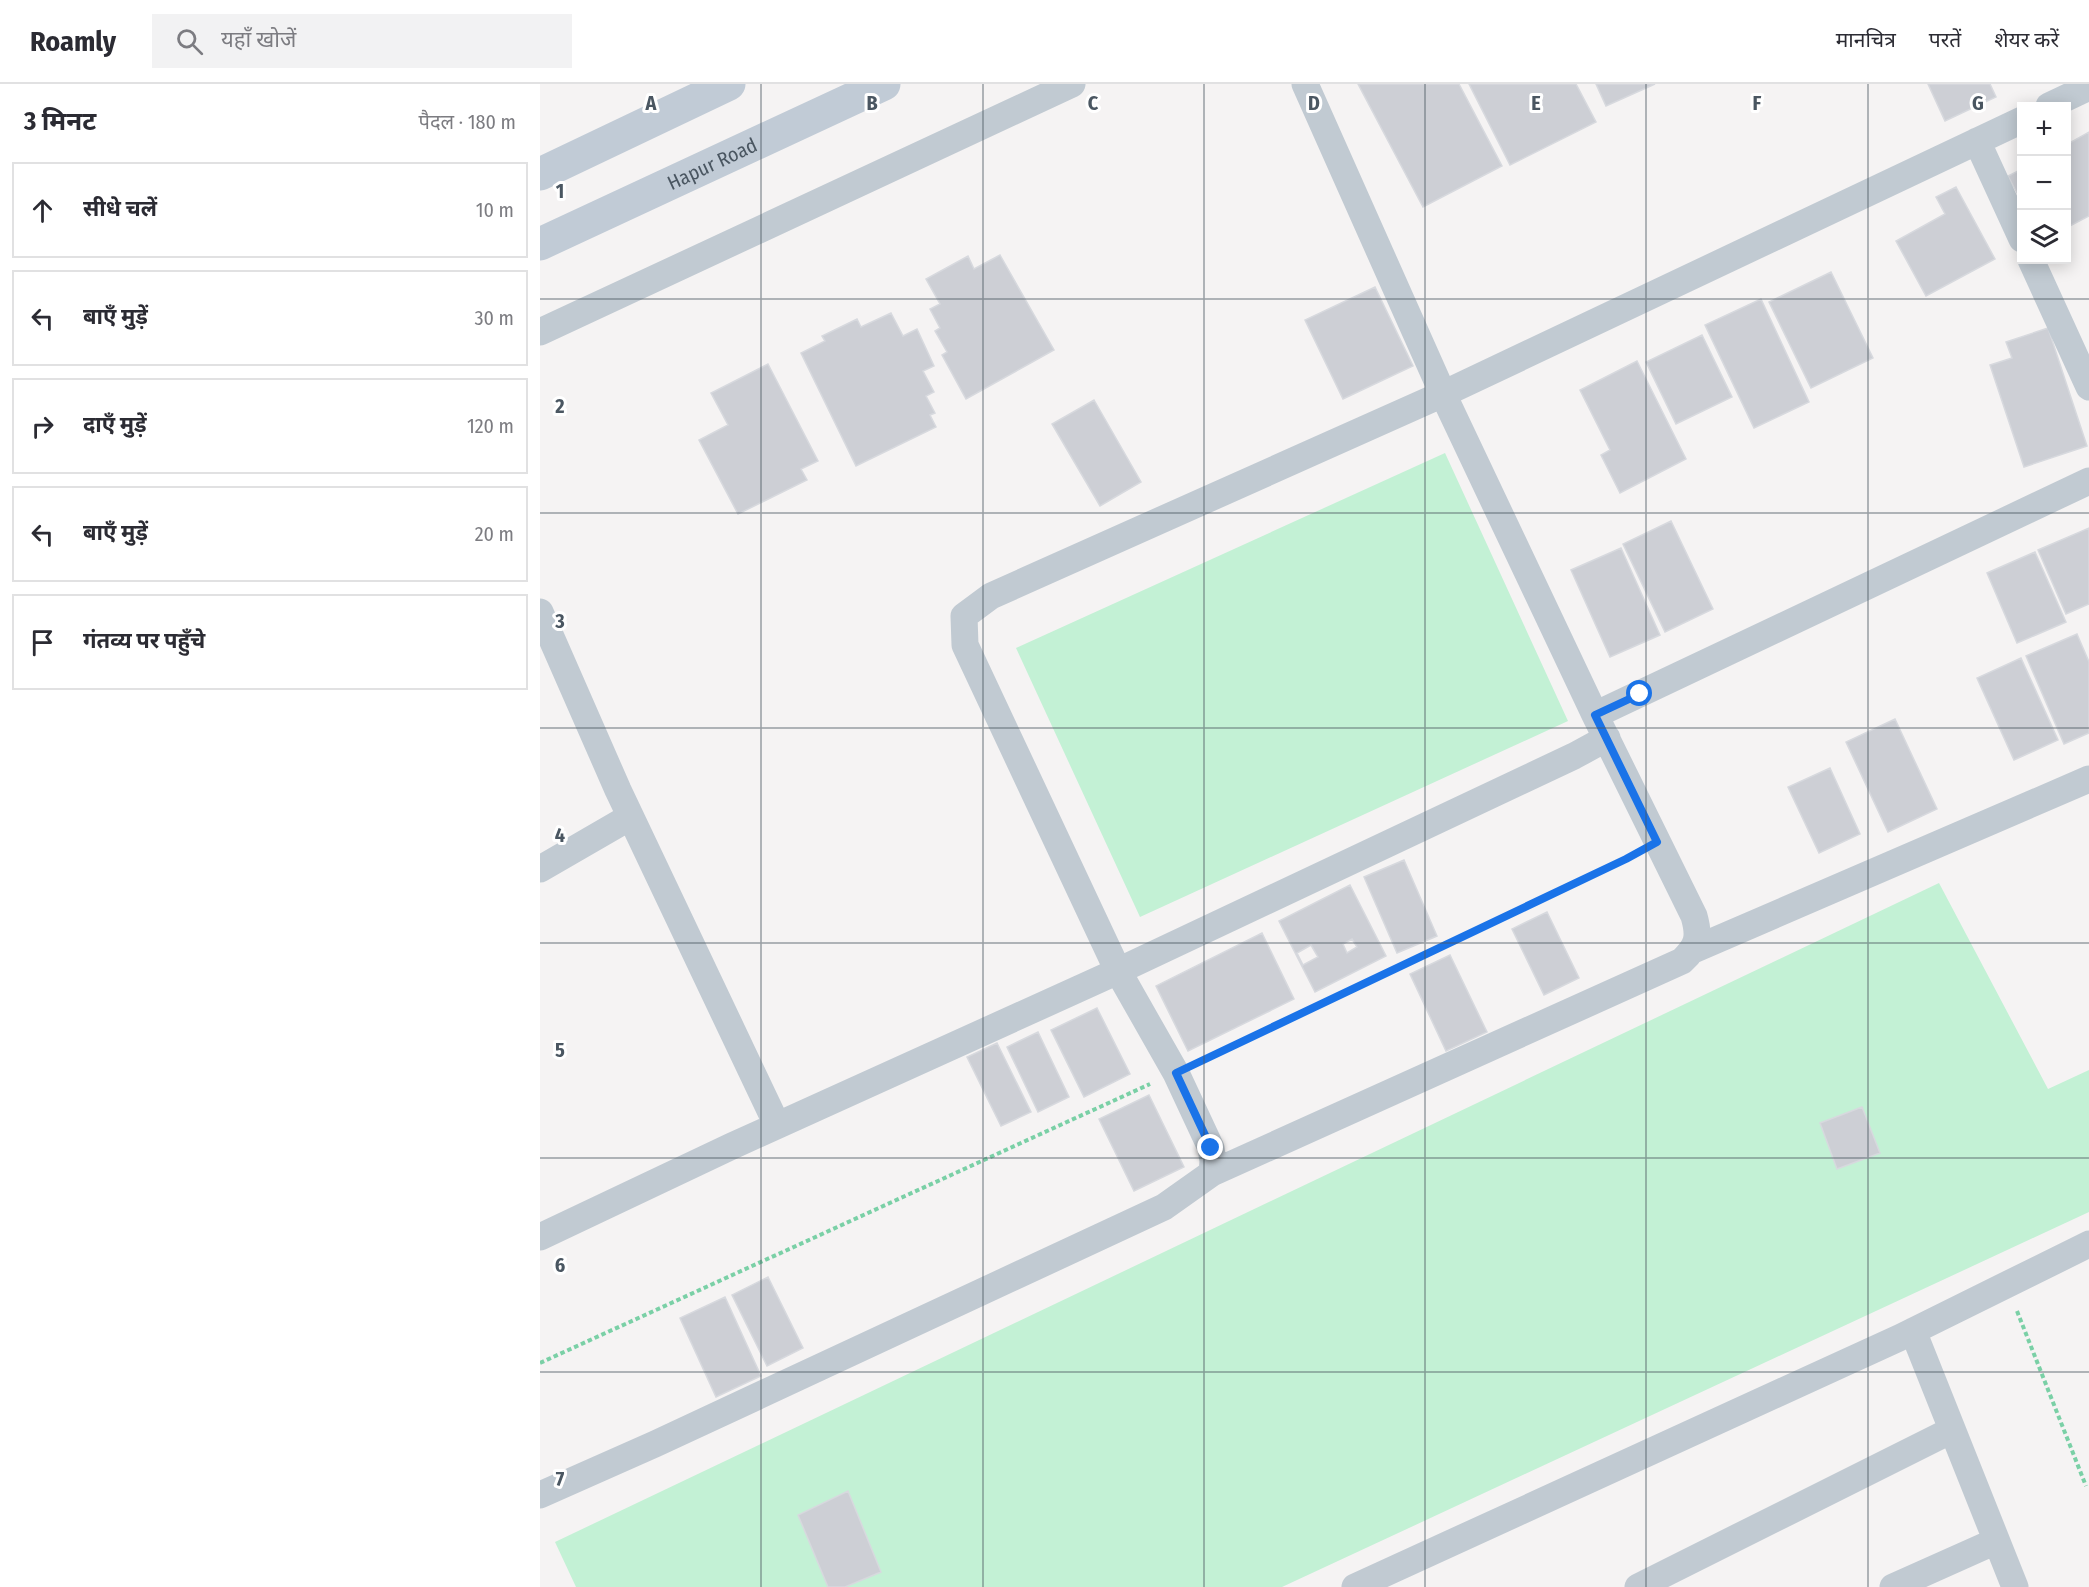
<!DOCTYPE html>
<html lang="hi">
<head>
<meta charset="utf-8">
<style>
  :root { --surface:#fff; --page:#f2f2f3; --text:#2b2b33; --muted:#7c7c81; --line:#e1e1e2 }
  body { margin:0; font-family:"Fira Sans Condensed","Noto Sans Devanagari",sans-serif; background:var(--page); color:var(--text) }
  .controls { position:absolute; right:18px; top:18px; display:grid; overflow:hidden; border-radius:0px; box-shadow:0 3px 15px #0003 }
  .controls button { width:54px; height:54px; display:grid; place-items:center; padding:0; border:0; border-bottom:2px solid var(--line); background:var(--surface); color:var(--text); font:30px sans-serif }
  .stop { position:absolute; width:18px; height:18px; margin:-14px; border:4px solid #1a73e8; border-radius:50%; background:#fff }
  .stop.end { background:#1a73e8; border-color:#fff; box-shadow:0 2px 6px #0008 }
  .list { margin:0; padding:0; list-style:none }
  h2 { display:flex; justify-content:space-between; align-items:center; height:78px; margin:0; padding:0 24px; font-size:26px }
  h2 small { font-size:20px; font-weight:400; color:var(--muted) }
  .list li { display:grid; grid-template-columns:39px 1fr auto; gap:18px; align-items:center; box-sizing:border-box; height:96px; margin:0 12px 12px; padding:0 12px; border:2px solid var(--line); border-radius:0px }
  .list b { display:block; font-size:22px; white-space:nowrap }
  .list em { font-size:20px; font-style:normal; color:var(--muted) }
  .icon { flex:none; width:33px; height:33px; fill:none; stroke:currentColor; stroke-width:2; stroke-linecap:round; stroke-linejoin:round }
  .map { position:relative; flex:none; width:1549px; height:1503px; overflow:hidden }
  header { display:flex; align-items:center; gap:36px; box-sizing:border-box; height:84px; padding:0 30px; background:var(--surface); border-bottom:2px solid var(--line) }
  header strong { font-size:28px }
  nav { display:flex; gap:33px; margin-inline-start:auto; font-size:21px }
  .search { width:420px; height:54px; background:var(--page); display:flex; align-items:center; gap:15px; box-sizing:border-box; padding:0 21px; border-radius:0px; color:var(--muted); font-size:22px }
  main { display:flex }
  aside { flex:1; background:var(--surface) }
  .map>svg:first-child { display:block }
  .green { fill:#c3f1d5 }
  .building { fill:#cdcfd5; stroke:#d7d9de; stroke-width:1.5; fill-rule:evenodd }
  .lines { fill:none; stroke-linecap:round; stroke-linejoin:round }
  .path { stroke:#7ad0a6; stroke-width:4; stroke-dasharray:4.5 3; stroke-linecap:butt }
  .minor { stroke:#c1cad2; stroke-width:27 }
  .secondary { stroke:#c1cbd6; stroke-width:33 }
  .route { stroke:#1a73e8; stroke-width:8 }
  .grid { fill:none; stroke:#4a5661; stroke-width:1.5; stroke-opacity:0.55 }
  .labels { text-anchor:middle; dominant-baseline:central; stroke-width:6; stroke-linejoin:round; paint-order:stroke }
  .street-label { font-size:20px; fill:#4a5661; stroke:#fff }
  .grid-label { font-size:20px; text-anchor:middle; font-weight:bold; fill:#4a5661; stroke:#fff; stroke-width:6; stroke-linejoin:round; paint-order:stroke }
</style>
</head>
<body>
<header>
<strong>Roamly</strong>
<div class="search"><svg class="icon" aria-label="search" viewBox="0 0 24 24"><circle cx="10" cy="10" r="6"/><path d="M15 15l6 6"/></svg>यहाँ खोजें</div>
<nav><a>मानचित्र</a><a>परतें</a><a>शेयर करें</a></nav>
</header>
<main>
<aside>
<h2>3 मिनट<small>पैदल · 180 m</small></h2>
<ul class="list">
<li><svg class="icon" aria-label="ahead" viewBox="0 0 24 24"><path d="M12 20V5M6 11l6-6 6 6"/></svg><div><b>सीधे चलें</b></div><em>10 m</em></li>
<li><svg class="icon" aria-label="left" viewBox="0 0 24 24"><path d="M17 20v-9H6M10 6l-5 5 5 5"/></svg><div><b>बाएँ मुड़ें</b></div><em>30 m</em></li>
<li><svg class="icon" aria-label="right" viewBox="0 0 24 24"><path d="M7 20v-9h11M14 6l5 5-5 5"/></svg><div><b>दाएँ मुड़ें</b></div><em>120 m</em></li>
<li><svg class="icon" aria-label="left" viewBox="0 0 24 24"><path d="M17 20v-9H6M10 6l-5 5 5 5"/></svg><div><b>बाएँ मुड़ें</b></div><em>20 m</em></li>
<li><svg class="icon" aria-label="arrive" viewBox="0 0 24 24"><path d="M6 21V4h12l-3 4 3 4H6"/></svg><div><b>गंतव्य पर पहुँचे</b></div></li>
</ul>
</aside>
<div class="map">
<svg width="1549" height="1503" viewBox="0 0 1549 1503">
  <rect width="100%" height="100%" fill="#f5f3f3"/>
  <path class="green" d="M905 369 1028 637 600 833 476 564Z
    M1399 799 1508 1005 1549 986V1128L742 1503H36L15 1458Z"/>
  <path class="building" d="M818 0H919L962 82 883 123Z
    M929 0H1036L1056 38 970 81Z
    M1056 0H1115L1066 22Z
    M1388 0H1450L1456 13 1405 37Z
    M1549 48V132L1526 144V61Z
    M1482 85V118L1468 92Z
    M1416 103 1455 175 1386 212 1356 157 1405 130 1396 113Z
    M460 171 514 266 426 315 402 271 407 268 395 247 400 244 390 225 400 220 386 195 428 172 434 185Z
    M1291 188 1333 274 1271 304 1229 218Z
    M835 203 873 282 803 315 765 236Z
    M1221 215 1269 318 1214 344 1165 241Z
    M351 229 363 252 377 245 394 282 383 287 394 308 386 312 395 329 390 331 396 343 316 382 261 269 285 257 282 252 317 235 321 243Z
    M1508 244 1547 362 1484 383 1450 281 1472 274 1466 258Z
    M1162 251 1192 313 1136 340 1106 278Z
    M1097 277 1146 375 1080 409 1061 371 1070 366 1040 306Z
    M228 280 278 377 261 385 267 396 198 430 159 356 188 341 171 309Z
    M554 316 601 398 560 422 512 340Z
    M1131 437 1173 525 1125 548 1083 460Z
    M1549 444V520L1526 530 1498 466Z
    M1081 464 1120 551 1070 573 1031 486Z
    M1495 468 1526 538 1477 559 1447 489Z
    M1537 550 1549 578V649L1524 660 1486 572Z
    M1481 574 1518 656 1474 676 1437 594Z
    M1355 635 1397 725 1348 748 1306 658Z
    M1290 684 1320 750 1279 769 1248 703Z
    M864 776 897 852 857 869 824 793Z
    M810 801 846 872 775 908 739 837ZM812 855 817 863 807 869 803 860ZM771 861 778 873 763 881 757 869Z
    M1007 828 1039 894 1004 911 972 845Z
    M722 849 754 915 648 967 616 902Z
    M910 871 947 948 906 967 870 890Z
    M557 924 590 990 544 1013 511 946Z
    M498 948 529 1013 498 1028 467 963Z
    M457 959 491 1028 461 1042 427 973Z
    M609 1011 644 1083 594 1107 559 1035Z
    M1322 1023 1340 1069 1297 1085 1280 1039Z
    M228 1193 263 1264 227 1282 192 1211Z
    M185 1213 221 1292 176 1313 140 1234Z
    M308 1407 341 1488 305 1503H288L258 1431Z"/>
  <g class="lines">
    <path class="path" d="M661 977 1093 772
      M1477 1227 1546 1402
      M0 1279 610 1000"/>
    <path class="minor" d="M1509 22 1549 3
      M1437 57 1482 155
      M1491 176 1549 303
      M0 248 532 0
      M0 528 78 706 237 1041
      M1055 631 1549 397
      M0 785 90 733
      M1153 866 1549 695
      M672 1089 1142 877C1158 862 1160 853 1154 832L1055 631 903 310 765 0
      M0 1153 192 1062 578 887 1034 672 1067 654
      M1373 1247 1475 1503
      M0 1411 115 1360 624 1123 672 1089 673 1077 671 1064 636 989 578 887 425 561 424 532 451 512 903 310 1482 36
      M815 1503 1359 1254 1549 1160
      M1098 1503 1412 1346
      M1353 1503 1456 1457"/>
    <g class="secondary">
      <path d="M0 90 189 0"/>
      <path id="s1" d="M0 160 344 0"/>
    </g>
  </g>
  <g class="lines">
    <path class="route" d="M671 1064 636 989 1086 775 1117 758 1055 631 1100 610"/>
  </g>
  <path class="grid" d="M221 0V1503M443 0V1503M664 0V1503M885 0V1503M1106 0V1503M1328 0V1503M0 215H1549M0 429H1549M0 644H1549M0 859H1549M0 1074H1549M0 1288H1549"/>
  <g class="labels">
    <g class="street-label">
      <text stroke="none"><textPath href="#s1" startOffset="190">Hapur Road</textPath></text>
    </g>
  </g>
  <g class="grid-label">
    <text x="111" y="26">A</text>
    <text x="332" y="26">B</text>
    <text x="553" y="26">C</text>
    <text x="774" y="26">D</text>
    <text x="996" y="26">E</text>
    <text x="1217" y="26">F</text>
    <text x="1438" y="26">G</text>
    <text x="20" y="114">1</text>
    <text x="20" y="329">2</text>
    <text x="20" y="544">3</text>
    <text x="20" y="758">4</text>
    <text x="20" y="973">5</text>
    <text x="20" y="1188">6</text>
    <text x="20" y="1402">7</text>
  </g>
</svg>
<div class="controls">
<button>+</button>
<button>−</button>
<button><svg class="icon" aria-label="layers" viewBox="0 0 24 24"><path d="M12 4l9 5-9 5-9-5zM3 14l9 5 9-5"/></svg></button>
</div>
<div class="stop" style="left:1100px;top:610px"></div>
<div class="stop end" style="left:671px;top:1064px"></div>
</div>
</main>
</body>
</html>
